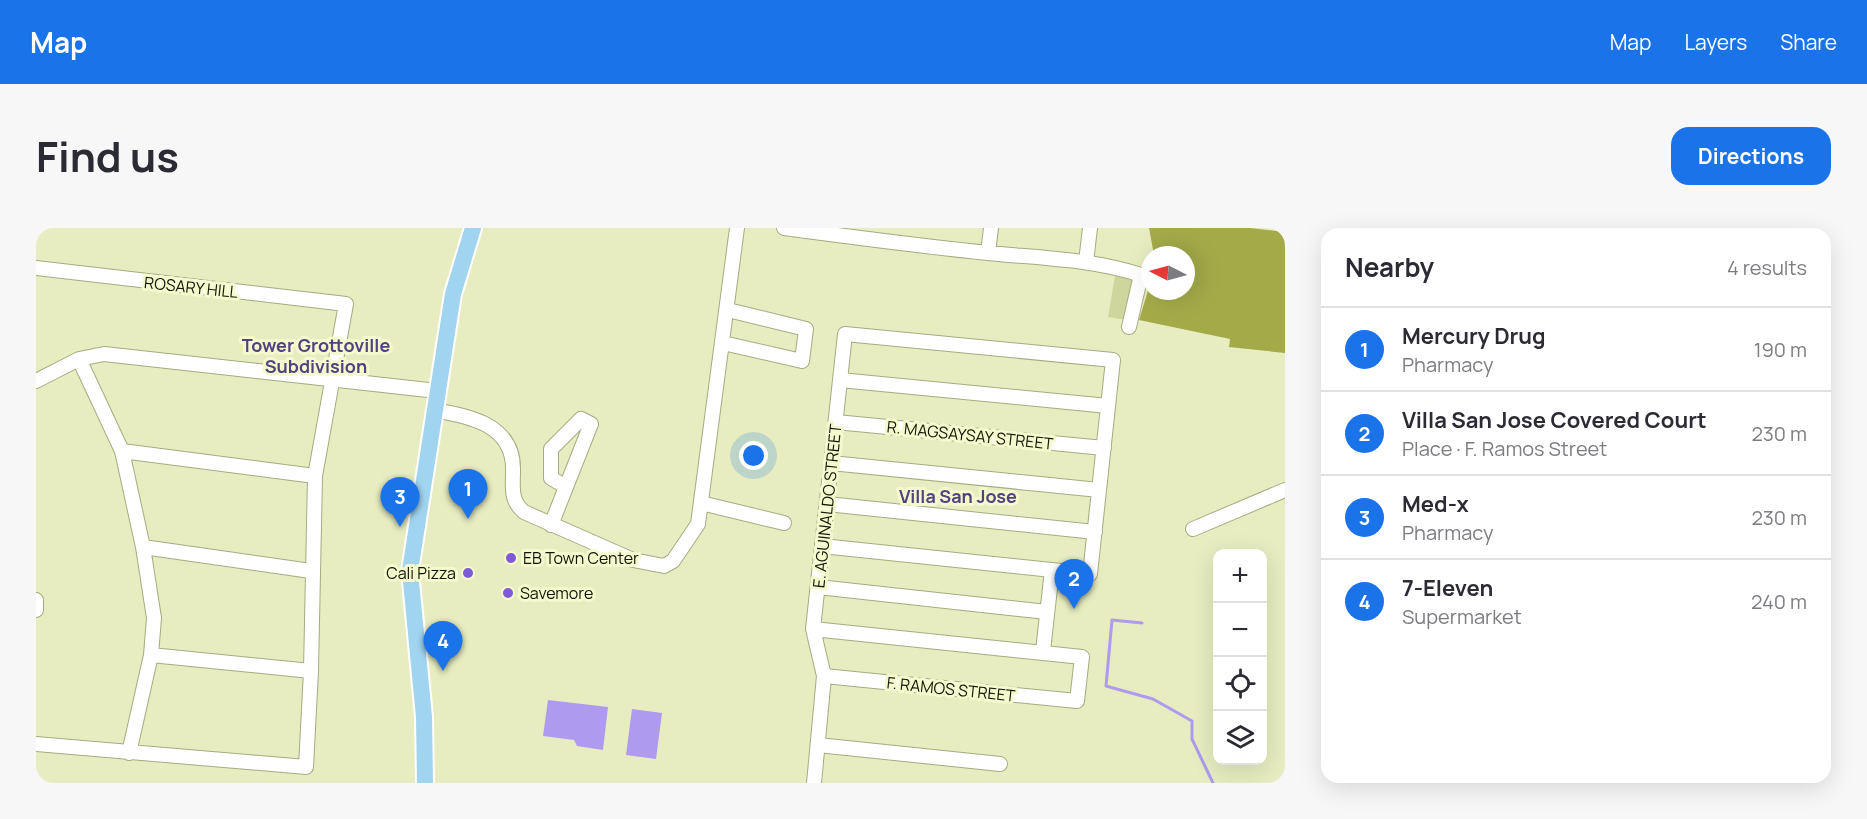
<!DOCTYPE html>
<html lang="en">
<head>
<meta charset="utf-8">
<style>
  :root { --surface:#fff; --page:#f7f7f7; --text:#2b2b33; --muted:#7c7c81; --line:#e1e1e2; --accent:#1a73e8 }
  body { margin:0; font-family:Manrope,sans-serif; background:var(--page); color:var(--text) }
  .controls { position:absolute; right:18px; bottom:18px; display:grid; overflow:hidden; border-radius:12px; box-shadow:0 6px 24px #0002 }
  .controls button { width:54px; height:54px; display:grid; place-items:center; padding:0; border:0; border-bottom:2px solid var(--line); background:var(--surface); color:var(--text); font:30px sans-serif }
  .compass { position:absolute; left:1105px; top:18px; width:54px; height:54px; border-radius:50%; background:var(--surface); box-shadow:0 6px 24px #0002; rotate:276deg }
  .you { position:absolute; left:718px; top:228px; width:21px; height:21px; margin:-15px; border:4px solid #fff; border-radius:50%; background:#1a73e8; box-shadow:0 0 0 9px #1a73e833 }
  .badge { display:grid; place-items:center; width:39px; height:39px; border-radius:50%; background:var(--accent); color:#fff; font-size:20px; font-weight:700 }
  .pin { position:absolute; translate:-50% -50px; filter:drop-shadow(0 2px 3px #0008) }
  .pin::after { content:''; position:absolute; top:32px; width:21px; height:18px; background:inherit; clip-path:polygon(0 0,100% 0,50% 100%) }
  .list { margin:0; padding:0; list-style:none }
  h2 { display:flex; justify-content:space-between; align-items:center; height:78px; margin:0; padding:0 24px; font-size:26px }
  h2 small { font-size:20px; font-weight:400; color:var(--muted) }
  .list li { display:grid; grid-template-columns:39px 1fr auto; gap:18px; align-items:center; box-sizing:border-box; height:84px; padding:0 24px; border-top:2px solid var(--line) }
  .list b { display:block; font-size:22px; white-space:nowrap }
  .list p { margin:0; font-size:20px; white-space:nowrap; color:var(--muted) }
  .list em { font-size:20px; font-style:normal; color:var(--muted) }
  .icon { flex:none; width:33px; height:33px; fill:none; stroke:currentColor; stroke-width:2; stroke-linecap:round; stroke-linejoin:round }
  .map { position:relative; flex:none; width:1249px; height:555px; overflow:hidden; border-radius:18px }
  header { display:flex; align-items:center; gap:36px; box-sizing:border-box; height:84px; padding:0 30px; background:var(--accent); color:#fff }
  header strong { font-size:28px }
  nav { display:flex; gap:33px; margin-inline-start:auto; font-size:21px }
  .intro { display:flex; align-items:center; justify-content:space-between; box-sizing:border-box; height:144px; padding:0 36px }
  h1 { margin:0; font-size:42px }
  .button { padding:15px 27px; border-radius:18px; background:var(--accent); color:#fff; font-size:21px; font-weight:700 }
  main { display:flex; gap:36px; padding:0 36px }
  aside { flex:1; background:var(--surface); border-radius:18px; box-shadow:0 6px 24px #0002 }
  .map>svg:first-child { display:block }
  .green { fill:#cfd69d }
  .forest { fill:#a3ab49 }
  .water { fill:#ae9bf0 }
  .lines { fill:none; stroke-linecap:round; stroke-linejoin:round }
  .stream { stroke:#ae9bf0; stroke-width:3 }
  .minor-casing { stroke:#a6ab81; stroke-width:16 }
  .major-casing { stroke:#fff; stroke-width:20 }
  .minor { stroke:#fff; stroke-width:14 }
  .major { stroke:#a1d4ef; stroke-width:16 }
  .poi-dot { fill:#7e5ad4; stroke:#f5face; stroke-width:2 }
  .labels { text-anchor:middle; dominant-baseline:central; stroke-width:6; stroke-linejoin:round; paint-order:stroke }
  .street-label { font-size:16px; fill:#131505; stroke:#f5face }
  .poi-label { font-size:16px; fill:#131505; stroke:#f5face; text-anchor:start }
  .neighbourhood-label { font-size:18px; font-weight:bold; fill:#524280; stroke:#f5face }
</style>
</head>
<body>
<header>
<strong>Map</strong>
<nav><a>Map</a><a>Layers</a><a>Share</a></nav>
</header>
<div class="intro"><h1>Find us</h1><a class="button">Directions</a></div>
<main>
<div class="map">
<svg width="1249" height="555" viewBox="0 0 1249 555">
  <rect width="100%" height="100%" fill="#e7edc1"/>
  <path class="green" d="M1079 48 1097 51 1091 92 1072 89Z"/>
  <path class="forest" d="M1113 0H1214L1249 4V125L1193 119 1194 111 1103 92 1114 56V63H1150V27H1118Z"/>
  <path class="water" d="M512 472 572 479 567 522 541 518 538 512 507 508Z
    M596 481 626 485 620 531 590 527Z"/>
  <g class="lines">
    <path class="stream" d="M1106 395 1076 392 1070 458 1117 471 1156 493V511L1177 555"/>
    <defs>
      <path id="minor" d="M748 0C816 9 883 18 952 25 1003 30 1056 31 1105 47L1093 99
        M952 25 955 0
        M1050 34 1054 0
        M0 40 310 76 279 248 275 443 270 539 0 516
        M687 115 766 133 770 101 692 82
        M43 131 86 223 107 319 118 390 115 427 93 525
        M804 152 1072 178
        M0 153 43 131 68 126 401 163
        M398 182C434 188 478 197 477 242 477 260 474 272 488 284L597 332 628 338 637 333 662 296 701 0
        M800 194 1068 220
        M86 223 279 248
        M795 235 1063 262
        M665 275 748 295
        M791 276 1059 304
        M515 297 555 196 545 191 515 221V250L530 259
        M1157 301 1249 262
        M107 319 275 343
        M782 359 1011 384
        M0 372V382
        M777 401 1046 429 1041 473 788 448
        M1007 423 1016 342
        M115 427 275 443
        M782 517 964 536
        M778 555 788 448 777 401 809 106 1077 132 1054 346 786 318"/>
      <path id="major" d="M389 555 388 489 374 343 417 66 437 0"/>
    </defs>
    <use href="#minor" class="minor-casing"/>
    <use href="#major" class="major-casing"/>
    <use href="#minor" class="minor"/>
    <use href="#major" class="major"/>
  </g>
  <g class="poi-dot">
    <circle cx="475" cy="330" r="6"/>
    <circle cx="432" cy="345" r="6"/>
    <circle cx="472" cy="365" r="6"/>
  </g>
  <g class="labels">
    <g class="street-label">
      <text transform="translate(155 59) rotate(6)">ROSARY HILL</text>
      <text transform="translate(934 207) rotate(6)">R. MAGSAYSAY STREET</text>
      <text transform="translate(791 278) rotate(-84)">E. AGUINALDO STREET</text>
      <text transform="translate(915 461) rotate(6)">F. RAMOS STREET</text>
    </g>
    <g class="poi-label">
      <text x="487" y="330">EB Town Center</text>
      <text x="420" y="345" text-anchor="end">Cali Pizza</text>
      <text x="484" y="365">Savemore</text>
    </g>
    <g class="neighbourhood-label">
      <text x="280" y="117">Tower Grottoville<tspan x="280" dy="21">Subdivision</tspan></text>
      <text x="922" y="268">Villa San Jose</text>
    </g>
  </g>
</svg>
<div class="controls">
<button>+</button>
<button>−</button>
<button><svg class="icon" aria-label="locate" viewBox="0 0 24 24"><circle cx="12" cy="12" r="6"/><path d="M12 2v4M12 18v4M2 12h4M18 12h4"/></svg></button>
<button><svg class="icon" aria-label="layers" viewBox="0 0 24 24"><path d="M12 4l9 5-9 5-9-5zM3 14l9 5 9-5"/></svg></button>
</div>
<svg class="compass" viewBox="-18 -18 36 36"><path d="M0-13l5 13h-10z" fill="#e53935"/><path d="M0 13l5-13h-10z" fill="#7c7c81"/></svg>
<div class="you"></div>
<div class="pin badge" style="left:432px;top:291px">1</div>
<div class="pin badge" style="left:1038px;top:381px">2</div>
<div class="pin badge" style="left:364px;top:299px">3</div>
<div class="pin badge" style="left:407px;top:443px">4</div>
</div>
<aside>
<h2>Nearby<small>4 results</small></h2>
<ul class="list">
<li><span class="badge">1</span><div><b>Mercury Drug</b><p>Pharmacy</p></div><em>190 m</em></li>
<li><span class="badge">2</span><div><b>Villa San Jose Covered Court</b><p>Place · F. Ramos Street</p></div><em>230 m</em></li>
<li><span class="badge">3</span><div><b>Med-x</b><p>Pharmacy</p></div><em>230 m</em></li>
<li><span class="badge">4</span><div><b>7-Eleven</b><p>Supermarket</p></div><em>240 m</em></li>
</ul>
</aside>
</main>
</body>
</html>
